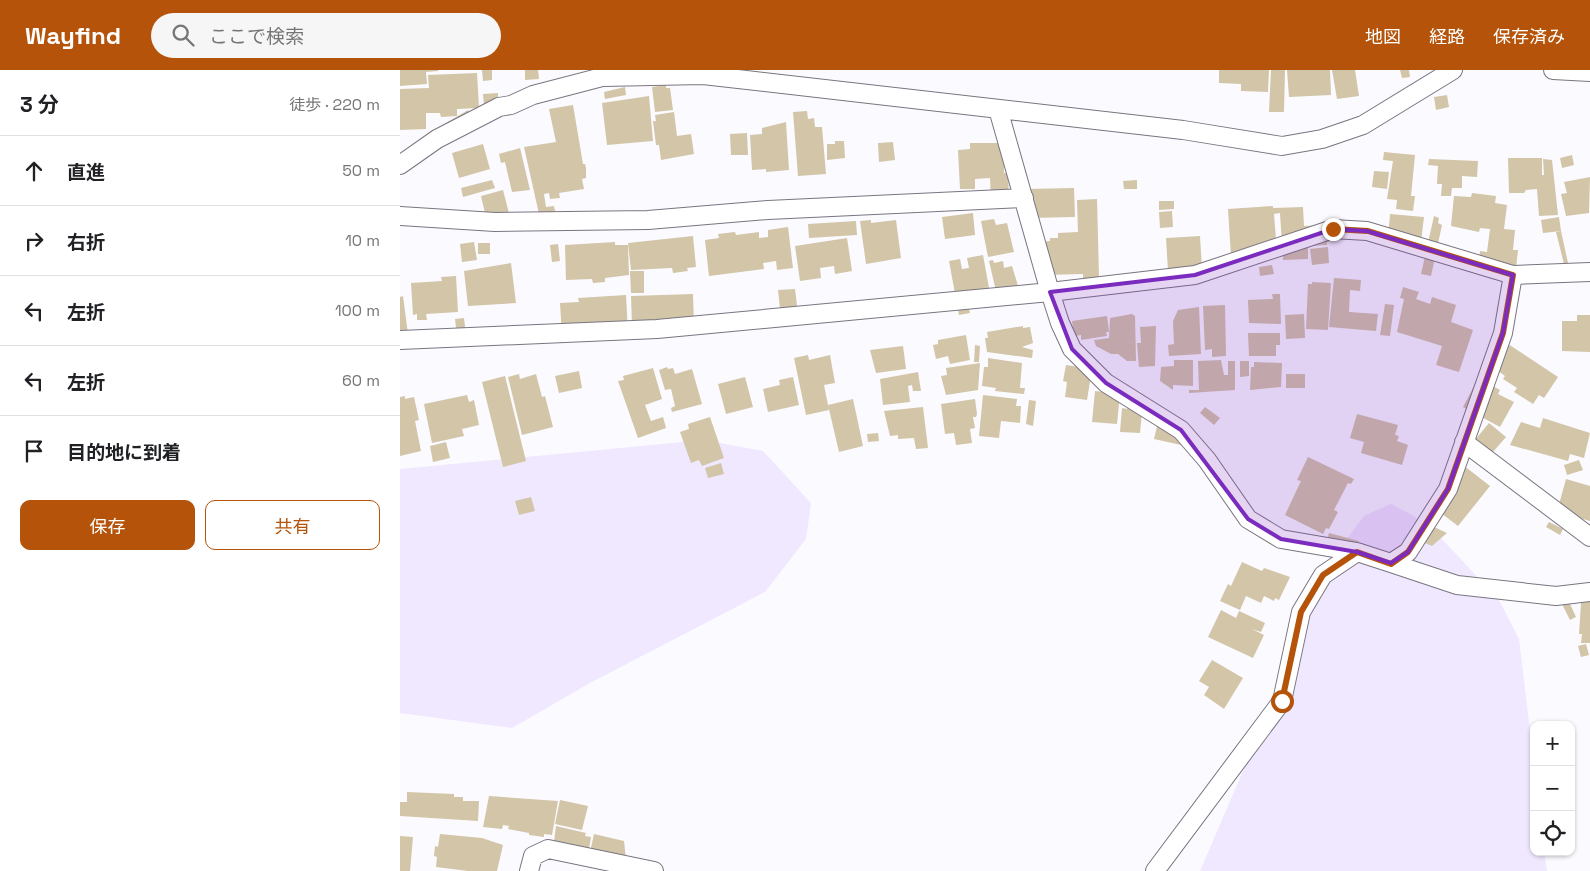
<!DOCTYPE html>
<html lang="ja">
<head>
<meta charset="utf-8">
<style>
  :root { --surface:#fff; --page:#f6f6f6; --text:#202124; --muted:#757577; --line:#e0e0e0; --accent:#b45309 }
  body { margin:0; font-family:"Space Grotesk","Noto Sans JP",sans-serif; background:var(--page); color:var(--text) }
  .controls { position:absolute; right:15px; bottom:15px; display:grid; overflow:hidden; border-radius:10px; box-shadow:0 1px 4px #0004 }
  .controls button { width:45px; height:45px; display:grid; place-items:center; padding:0; border:0; border-bottom:1px solid var(--line); background:var(--surface); color:var(--text); font:25px sans-serif }
  .stop { position:absolute; width:15px; height:15px; margin:-11px; border:4px solid #b45309; border-radius:50%; background:#fff }
  .stop.end { background:#b45309; border-color:#fff; box-shadow:0 1px 5px #0008 }
  .list { margin:0; padding:0; list-style:none }
  h2 { display:flex; justify-content:space-between; align-items:center; height:65px; margin:0; padding:0 20px; font-size:21px }
  h2 small { font-size:16px; font-weight:400; color:var(--muted) }
  .list li { display:grid; grid-template-columns:32px 1fr auto; gap:15px; align-items:center; box-sizing:border-box; height:70px; padding:0 20px; border-top:1px solid var(--line) }
  .list b { display:block; font-size:19px; white-space:nowrap }
  .list em { font-size:16px; font-style:normal; color:var(--muted) }
  .actions { display:flex; gap:10px; padding:15px 20px }
  .actions a { flex:1; padding:11px 0; border:1px solid var(--accent); border-radius:10px; text-align:center; font-size:18px; color:var(--accent) }
  .actions .main { background:var(--accent); color:#fff }
  .icon { flex:none; width:28px; height:28px; fill:none; stroke:currentColor; stroke-width:2; stroke-linecap:round; stroke-linejoin:round }
  .map { position:relative; flex:none; width:1190px; height:801px; overflow:hidden }
  header { display:flex; align-items:center; gap:30px; box-sizing:border-box; height:70px; padding:0 25px; background:var(--accent); color:#fff }
  header strong { font-size:24px }
  nav { display:flex; gap:28px; margin-inline-start:auto; font-size:18px }
  .search { width:350px; height:45px; background:var(--page); display:flex; align-items:center; gap:12px; box-sizing:border-box; padding:0 18px; border-radius:28px; color:var(--muted); font-size:19px }
  main { display:flex }
  aside { flex:1; background:var(--surface) }
  .map>svg:first-child { display:block }
  .green { fill:#f0e8ff }
  .building { fill:#d2c5a8 }
  .lines { fill:none; stroke-linecap:round; stroke-linejoin:round }
  .minor-casing { stroke:#797580; stroke-width:20 }
  .minor { stroke:#fff; stroke-width:18 }
  .route { stroke:#b45309; stroke-width:6 }
  .marked { fill:#7b2cbf; fill-opacity:0.2; stroke:#7b2cbf; stroke-width:4; stroke-linejoin:round }
</style>
</head>
<body>
<header>
<strong>Wayfind</strong>
<div class="search"><svg class="icon" aria-label="search" viewBox="0 0 24 24"><circle cx="10" cy="10" r="6"/><path d="M15 15l6 6"/></svg>ここで検索</div>
<nav><a>地図</a><a>経路</a><a>保存済み</a></nav>
</header>
<main>
<aside>
<h2>3 分<small>徒歩 · 220 m</small></h2>
<ul class="list">
<li><svg class="icon" aria-label="ahead" viewBox="0 0 24 24"><path d="M12 20V5M6 11l6-6 6 6"/></svg><div><b>直進</b></div><em>50 m</em></li>
<li><svg class="icon" aria-label="right" viewBox="0 0 24 24"><path d="M7 20v-9h11M14 6l5 5-5 5"/></svg><div><b>右折</b></div><em>10 m</em></li>
<li><svg class="icon" aria-label="left" viewBox="0 0 24 24"><path d="M17 20v-9H6M10 6l-5 5 5 5"/></svg><div><b>左折</b></div><em>100 m</em></li>
<li><svg class="icon" aria-label="left" viewBox="0 0 24 24"><path d="M17 20v-9H6M10 6l-5 5 5 5"/></svg><div><b>左折</b></div><em>60 m</em></li>
<li><svg class="icon" aria-label="arrive" viewBox="0 0 24 24"><path d="M6 21V4h12l-3 4 3 4H6"/></svg><div><b>目的地に到着</b></div></li>
</ul>
<div class="actions"><a class="main">保存</a><a>共有</a></div>
</aside>
<div class="map">
<svg width="1190" height="801" viewBox="0 0 1190 801">
  <rect width="100%" height="100%" fill="#fbfaff"/>
  <path class="green" d="M304 370 363 381 411 433 406 469 365 522 190 613 112 658 0 643V399Z
    M991 434 1027 453 1099 530 1119 569 1134 693V782H1144L1147 801H800L937 482 964 446Z"/>
  <path class="building" d="M0 0H38V1L26 2 27 14 0 16Z
    M82 0H92V10L83 11Z
    M125 0H138L139 9 125 10Z
    M819 0H869L868 22 841 21V14L819 13Z
    M871 0H885L884 42H869Z
    M887 0H930L931 25 889 27Z
    M932 0H955L959 26 937 29Z
    M1000 0H1009L1010 7 1002 8Z
    M77 3 79 38 57 39V46L41 47 40 43H26V59L0 60V19L29 18 28 5Z
    M266 15V18H270L273 40 255 42 252 17Z
    M225 17 226 25 205 29 204 22Z
    M98 23V35L84 36 83 24Z
    M1047 25 1049 37 1036 40 1034 27Z
    M249 26 253 71 207 75 202 33Z
    M173 35 183 94H185L186 98V108L182 109 184 119 159 123 160 128 150 129 149 123 144 124 146 137 154 136 157 150 141 153 124 77 156 72 149 39Z
    M68 40 71 45 42 62 39 57Z
    M407 41 408 49 414 48 415 57H422L426 104 398 106 393 42Z
    M274 42 277 66 291 64 294 84 261 90 259 75H256L253 51H256L255 45Z
    M386 52 389 100 366 102V99L352 100 350 65 362 64V58Z
    M347 63 348 85H331L330 64Z
    M435 71H444L445 88 427 90V74H435Z
    M493 72 495 90 479 92 478 73Z
    M570 73H604V103H608L609 128H591L590 108 575 109V119H560L558 80 570 79Z
    M83 74 90 99 59 108 52 83Z
    M120 78 130 120 112 122 105 92 101 93 99 84Z
    M984 82 1015 85 1011 126H1015L1013 141 996 139 997 130 987 129 993 91 983 90Z
    M1172 85 1174 95 1162 98 1160 88Z
    M1108 88H1142V105H1144L1143 89 1152 90 1158 145 1139 146 1137 119 1126 120 1124 123H1109Z
    M1029 89 1078 91 1077 107 1062 106V118H1052L1051 126H1041L1042 114H1037L1038 96 1028 95Z
    M974 101 989 102 987 119 972 117Z
    M1190 107 1189 143 1166 146 1161 124 1167 123 1164 112Z
    M92 110 95 118 63 127 61 118Z
    M737 110V119H724L723 111Z
    M674 118 675 147 628 148 627 119Z
    M103 120 111 151 88 156 81 126Z
    M1072 123 1096 126 1095 133 1107 135 1104 159 1115 160 1113 180H1118L1115 207 1078 200 1080 181 1087 182 1090 159 1080 158 1079 162 1051 156 1054 126 1071 127Z
    M697 129 699 208H683V204L645 205 632 173 650 171V168H658V163L678 162 677 130Z
    M759 131H774V139L759 140Z
    M873 136V138L903 137 904 156 926 155 927 175 908 176V189L883 190 880 143 874 144 877 183 831 186 828 139Z
    M772 141 773 157 760 158 759 142Z
    M573 143 575 165 545 169 542 147Z
    M990 144 1024 147 1021 172 988 168Z
    M1034 146 1039 148 1038 153 1042 155 1031 206 1021 204Z
    M1159 147 1161 161 1143 163 1141 150Z
    M594 149 596 155 607 153 614 182 588 187 581 151Z
    M471 150V153L496 150 501 188 466 194 460 151Z
    M456 151 457 165 409 168 408 154Z
    M388 157 393 198 377 200 376 191 363 193 364 199 309 206 305 170 319 168 318 164 335 162 336 165 359 162V168L368 167V160Z
    M1161 161 1168 193 1164 194 1156 162Z
    M293 166 296 197 287 198 288 201 273 203 272 198 231 200 228 173Z
    M800 166 802 199 768 201 766 168Z
    M447 168 452 201 435 204 434 196 420 198 421 208 400 211 395 176Z
    M74 172 77 190 62 192 60 174Z
    M215 172V175H228L229 205 205 208V212L193 213 192 209 166 210 165 175Z
    M78 173H90V184H78Z
    M158 174 160 191 152 192 150 175Z
    M928 177 929 193 912 195 910 179Z
    M583 185 591 229 568 233 570 243 559 245 549 191 560 189 562 199 569 198 567 188Z
    M593 190 594 193 603 191 604 198 612 196 622 229 599 234 589 191Z
    M111 193 116 233 68 236 64 201Z
    M872 195 874 204 860 206 859 197Z
    M230 201H244V223H231Z
    M56 206 58 242 26 244 27 250H17V244L13 245 11 213 42 211 41 207Z
    M934 208 961 210 960 221 950 220 949 242 978 244 976 261 929 257Z
    M912 212 931 213 928 260 906 259 908 214H912Z
    M1003 217 1019 222 1016 229 1030 234 1032 227 1056 235 1051 252 1073 260 1059 302 1036 295 1042 276 997 262 1004 229 1000 228Z
    M395 219 398 244 381 247 378 220Z
    M293 224 294 254 232 256 231 226Z
    M872 224H880L881 254 849 253 848 230 873 229Z
    M226 225 228 262 162 266 160 233 179 232 178 228Z
    M3 226 8 264 0 273V227Z
    M985 234 994 235 990 266 980 265Z
    M825 235 826 286 812 287V279L805 280 803 236Z
    M799 237 801 284 769 286 768 275 774 274 773 251 778 240Z
    M732 244 735 246 736 291H727L718 284H711L696 276 694 270 709 268 710 248Z
    M904 244 905 268 886 269 885 245Z
    M1177 245H1190V282L1162 281V251H1177Z
    M707 246 709 262H706L707 266 681 270V265L674 266 672 251Z
    M64 248 66 265 57 266 55 249Z
    M623 256V258L630 257 633 273 622 277 633 280 632 288 587 282 585 268H588L587 262Z
    M756 256 755 296 739 297 737 273H741L740 257Z
    M848 263H880V275H876V286H849Z
    M566 265 570 290 550 294 548 286 536 289 533 275 538 274V270Z
    M1105 272 1158 307 1144 328 1139 325 1133 334 1114 322 1117 318 1103 309 1105 306 1090 295Z
    M575 275 580 276 579 292H574Z
    M503 276 506 299 476 303 470 280Z
    M408 285 409 290 430 285 435 313 424 315 429 340 406 345 394 288Z
    M588 288 622 293 620 318H625L624 324 595 321 596 318 582 316 584 297H588Z
    M774 290H793V316L773 315V320L760 311 761 297 774 296Z
    M821 290 824 305H828V291H835V320L789 323V320H799L798 291Z
    M840 291H849V306L840 307Z
    M854 292 882 293 881 317 850 320 851 297H854Z
    M580 293 578 320 546 325 541 306 547 305 546 298Z
    M666 295 692 299 687 330 665 327 667 312 663 311Z
    M267 297 268 299 273 298 275 304 292 299 302 334 272 342 271 338 275 336 271 319 265 320 259 300Z
    M253 298 262 329 245 335 251 351 263 347 266 358 238 368 218 311 224 310 223 306Z
    M179 301 182 318 159 323 155 306Z
    M518 302 521 321H513L512 315 508 316 510 332 483 335 480 309Z
    M119 304 120 309 136 304 142 327 145 326 153 357 122 365 108 307Z
    M886 304H905V318H886Z
    M105 306 126 391 103 397 82 312Z
    M345 307 353 337 326 344 318 314Z
    M393 307 399 335 368 342 363 319 380 315 379 310Z
    M1084 311 1100 320 1098 324 1114 332 1100 357 1063 337 1074 316 1080 319Z
    M695 321 720 324 717 354 692 352Z
    M67 325 69 332 74 330 79 355 62 359 64 366 32 373 24 334Z
    M583 325 617 329 616 336H621L620 353 601 351 599 368 579 366Z
    M5 326V329L14 327 19 350 15 351 21 381 0 386V327Z
    M453 329 463 376 439 382 428 335Z
    M575 329 577 344 576 347H573L575 358 570 359 572 373 556 375 554 363 545 364 541 334Z
    M629 330 636 331 633 356 626 354Z
    M728 330 743 331 740 363 720 362 722 338 727 339Z
    M523 337 528 378 516 379 514 368 498 369V365L490 366 484 341Z
    M805 337 820 348 814 355 800 343Z
    M957 344 998 355 995 365 999 366 997 371 1008 375 1002 395 961 383 964 372 950 368Z
    M310 347 324 388 302 396 299 390 291 393 280 362 289 359 288 354Z
    M759 348 784 358 781 375 754 369Z
    M1143 348 1190 363 1184 388 1170 384 1168 391 1110 375 1121 352 1140 358Z
    M1089 353 1106 367 1086 390 1070 376Z
    M478 363 479 371 468 372 467 364Z
    M46 372 50 388 33 392 30 376Z
    M908 387 954 409 951 414 948 413 934 440 938 442 929 459 926 458 923 464 885 445 901 411 897 410Z
    M1054 388 1090 416 1058 456 1037 440Z
    M1179 390 1183 400 1167 405 1164 395Z
    M321 393 324 404 308 408 305 398Z
    M1166 409 1190 416V451L1166 444 1158 438Z
    M131 427 135 441 119 445 115 431Z
    M1149 452 1163 459 1160 465 1146 457Z
    M1034 457 1047 463 1032 476 1025 473Z
    M929 463 959 471 957 479 927 471Z
    M842 492 862 501 864 498 890 507 879 530 875 528 874 531 864 526 861 533 846 526 840 540 820 531 828 514 831 516Z
    M1182 518 1190 521V573H1181L1182 564H1179Z
    M1165 523 1176 547 1170 550 1160 530Z
    M821 540 836 548 839 541 865 553 861 562 852 559 864 565 853 588 808 567Z
    M1186 574 1189 585 1181 587 1178 576Z
    M812 590 843 608 824 639 804 625 809 617 799 611Z
    M7 722 54 724V727H63V731H79L78 751 0 746V732H7Z
    M89 726 158 731 152 765 144 764V767L129 765V763L108 759 109 756 103 755 102 759 83 757Z
    M160 730 188 736 182 760 155 754Z
    M156 756 186 763 185 766 191 767 188 785 154 772Z
    M40 764 82 768 103 775 97 801H68L36 797 37 787 34 786 35 776 38 777Z
    M194 764 224 771 226 789 190 782Z
    M0 766 13 767 10 801H0Z"/>
  <g class="lines">
    <defs>
      <path id="minor" d="M1153 0 1190 2
        M598 39 650 222 660 253 672 279 706 313 781 360 807 390 848 449 881 469 957 482
        M0 95 37 69 99 37 111 35 133 25 202 7 303 5 783 60 882 76 922 69 963 55 1053 0
        M0 146 95 152 248 150 368 140 624 128
        M0 270 257 259 650 222 795 205 933 159 967 161 1113 205 1190 202
        M1064 372 1190 467
        M991 493 1057 515 1156 526 1190 522
        M129 801 133 786 148 779 254 801
        M755 801 882 631 901 542 923 505 957 482 991 493 1008 482 1048 419 1103 263 1113 205"/>
    </defs>
    <use href="#minor" class="minor-casing"/>
    <use href="#minor" class="minor"/>
  </g>
  <g class="lines">
    <path class="route" d="M882 631 901 542 923 505 957 482 991 494 1008 482 1048 419 1103 263 1113 205 968 161 933 159"/>
  </g>
  <path class="marked" d="M933 159 967 161 1113 205 1103 263 1048 419 1008 482 991 493 957 482 881 469 848 449 781 360 706 313 672 279 650 222 795 205Z"/>
</svg>
<div class="controls">
<button>+</button>
<button>−</button>
<button><svg class="icon" aria-label="locate" viewBox="0 0 24 24"><circle cx="12" cy="12" r="6"/><path d="M12 2v4M12 18v4M2 12h4M18 12h4"/></svg></button>
</div>
<div class="stop" style="left:882px;top:631px"></div>
<div class="stop end" style="left:933px;top:159px"></div>
</div>
</main>
</body>
</html>
